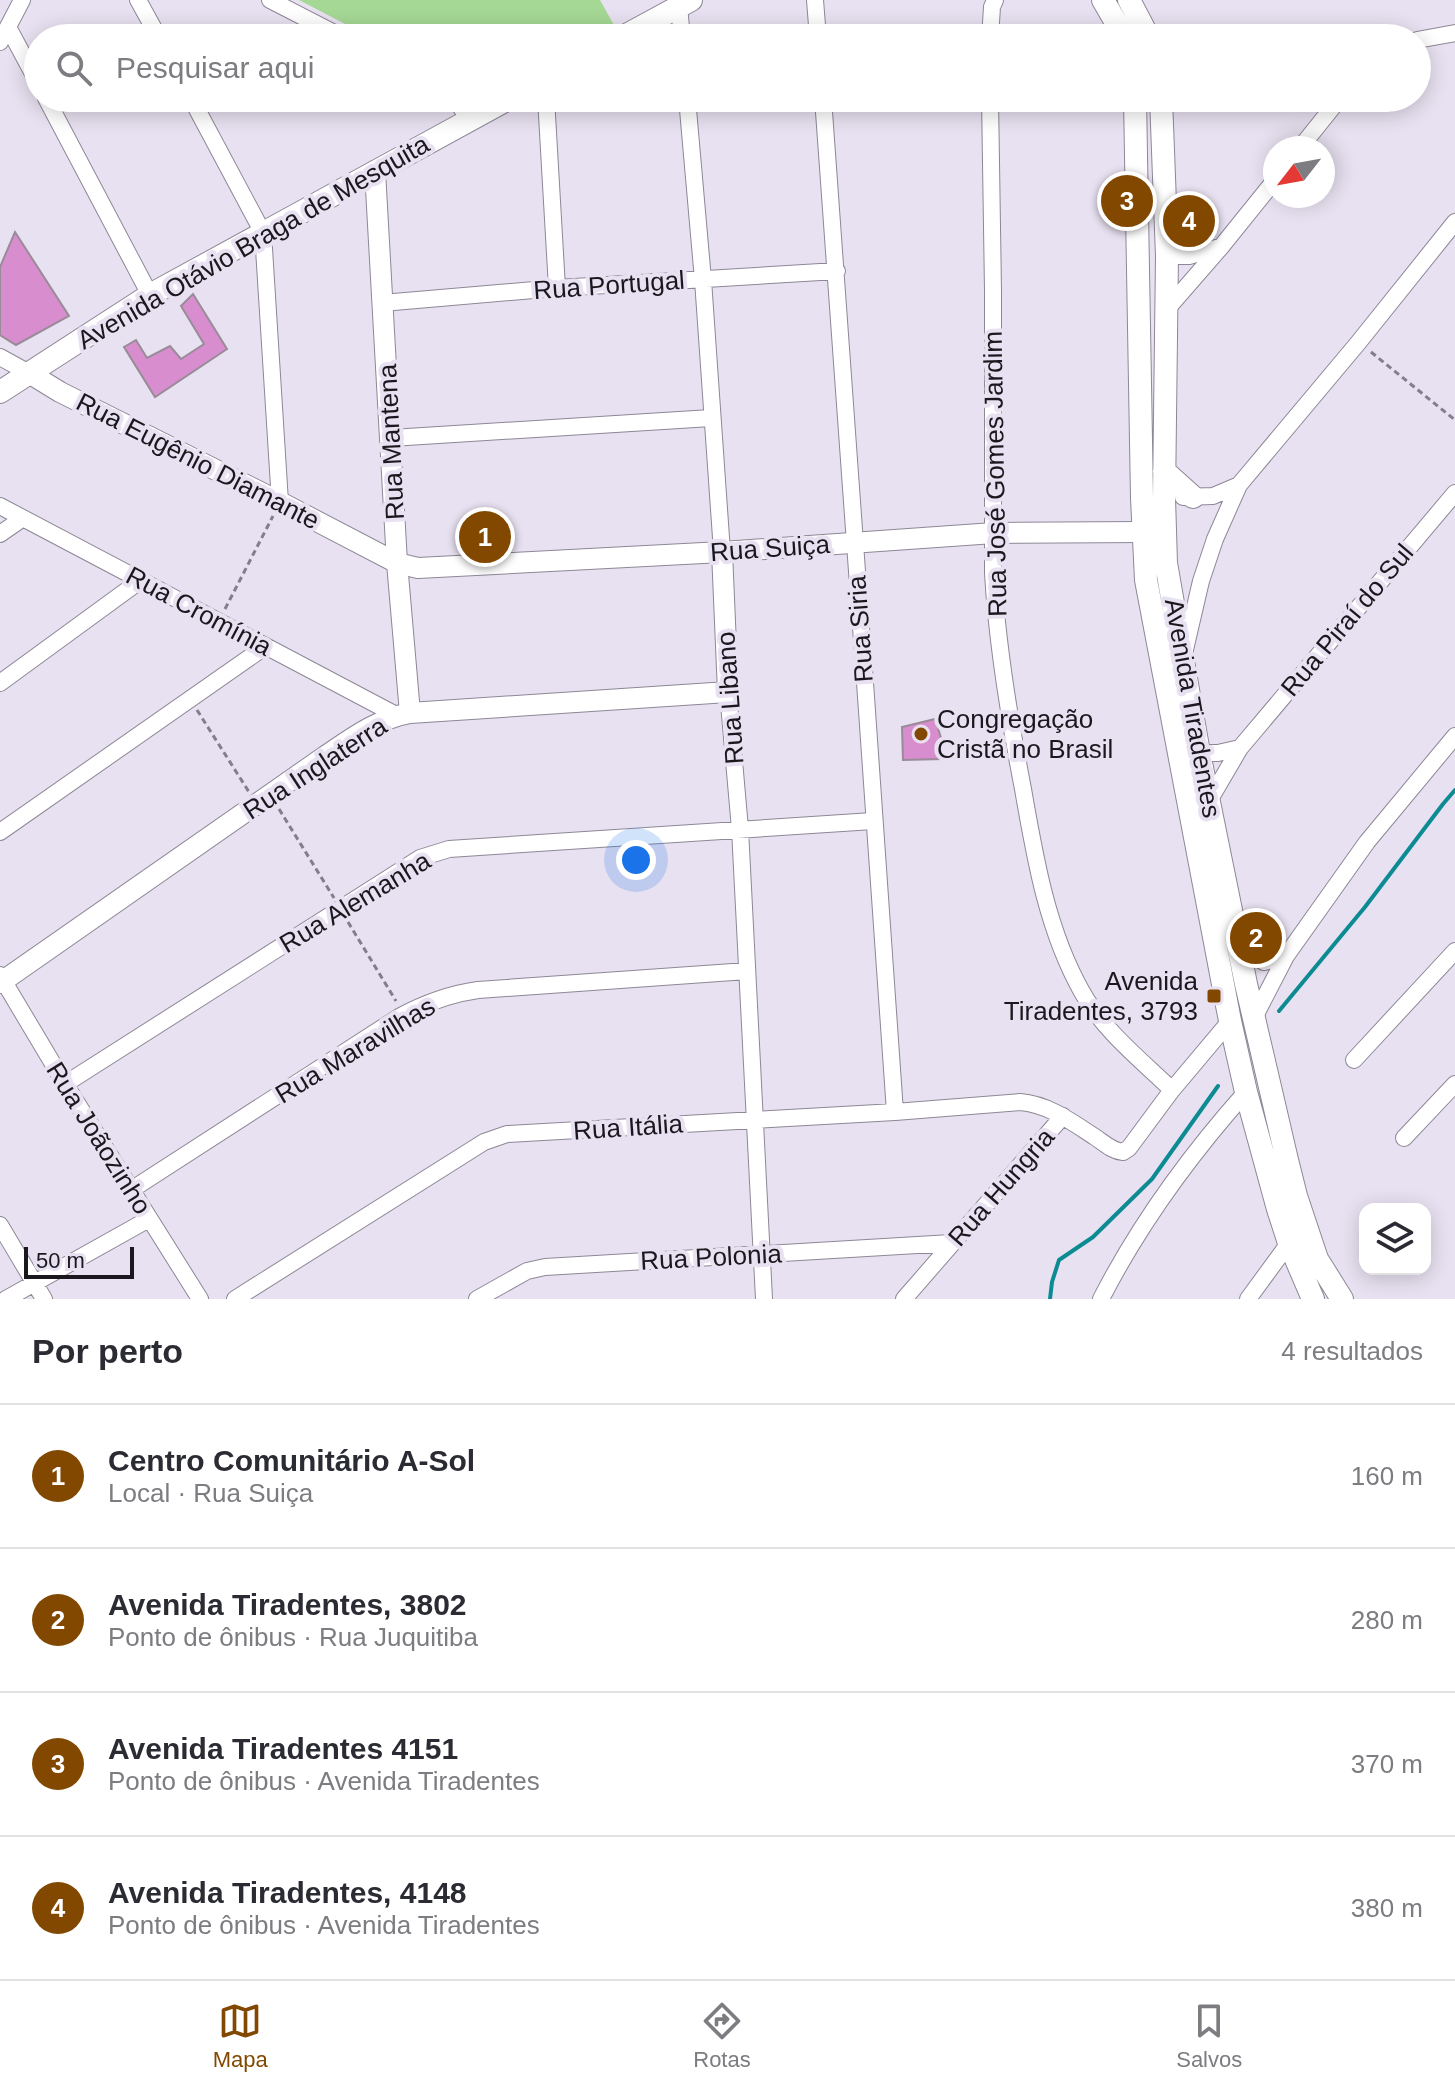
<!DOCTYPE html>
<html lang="pt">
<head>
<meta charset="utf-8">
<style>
  :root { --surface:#fff; --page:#f7f7f7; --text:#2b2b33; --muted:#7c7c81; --line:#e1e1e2; --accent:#834800 }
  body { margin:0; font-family:Arial,sans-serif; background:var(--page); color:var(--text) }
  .controls { position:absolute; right:24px; bottom:24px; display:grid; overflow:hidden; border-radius:16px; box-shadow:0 4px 20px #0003 }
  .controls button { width:72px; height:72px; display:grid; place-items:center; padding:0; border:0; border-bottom:2px solid var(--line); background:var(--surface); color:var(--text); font:40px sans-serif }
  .compass { position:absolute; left:1263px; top:136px; width:72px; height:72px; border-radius:50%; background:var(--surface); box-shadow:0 4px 20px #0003; rotate:239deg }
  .scale { position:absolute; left:24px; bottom:20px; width:110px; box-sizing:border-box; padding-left:8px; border:4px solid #1a181e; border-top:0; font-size:22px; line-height:28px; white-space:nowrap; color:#1a181e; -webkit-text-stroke:6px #e8e1f1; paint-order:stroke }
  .you { position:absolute; left:636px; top:860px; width:28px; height:28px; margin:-20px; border:6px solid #fff; border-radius:50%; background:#1a73e8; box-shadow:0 0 0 12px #1a73e833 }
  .badge { display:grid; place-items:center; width:52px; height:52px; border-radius:50%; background:var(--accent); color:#fff; font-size:26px; font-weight:700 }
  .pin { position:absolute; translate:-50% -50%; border:4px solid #fff; box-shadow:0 2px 8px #0006 }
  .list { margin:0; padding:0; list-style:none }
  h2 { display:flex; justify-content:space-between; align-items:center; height:104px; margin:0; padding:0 32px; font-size:34px }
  h2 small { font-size:26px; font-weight:400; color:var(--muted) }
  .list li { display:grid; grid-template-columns:52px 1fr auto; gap:24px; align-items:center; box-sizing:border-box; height:144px; padding:0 32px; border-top:2px solid var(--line) }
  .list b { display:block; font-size:30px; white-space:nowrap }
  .list p { margin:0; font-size:26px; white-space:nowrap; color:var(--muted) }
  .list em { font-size:26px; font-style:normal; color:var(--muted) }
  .icon { flex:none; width:44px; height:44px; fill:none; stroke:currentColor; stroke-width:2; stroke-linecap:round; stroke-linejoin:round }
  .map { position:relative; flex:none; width:1455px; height:1299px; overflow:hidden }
  .search { position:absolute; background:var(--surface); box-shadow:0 4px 20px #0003; left:24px; right:24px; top:24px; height:88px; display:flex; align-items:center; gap:20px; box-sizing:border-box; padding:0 28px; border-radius:44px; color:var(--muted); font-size:30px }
  .sheet { height:680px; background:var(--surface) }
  nav { display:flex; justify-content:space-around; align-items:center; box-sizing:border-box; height:112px; border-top:2px solid var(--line); background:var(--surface); font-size:22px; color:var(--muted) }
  nav a { display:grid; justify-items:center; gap:4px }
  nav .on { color:var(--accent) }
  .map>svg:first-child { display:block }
  .green { fill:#a5d895 }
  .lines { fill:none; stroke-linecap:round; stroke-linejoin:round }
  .stream { stroke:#0c8b93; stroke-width:4 }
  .building { fill:#d88ece; stroke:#998b97; stroke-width:2 }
  .minor-casing { stroke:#8d8796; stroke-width:18 }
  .tertiary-casing { stroke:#8d8796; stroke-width:22 }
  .secondary-casing { stroke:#8d8796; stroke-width:24 }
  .path { stroke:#837e8a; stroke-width:3; stroke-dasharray:6 4; stroke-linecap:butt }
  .minor { stroke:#fff; stroke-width:16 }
  .tertiary { stroke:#fff; stroke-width:20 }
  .secondary { stroke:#fff; stroke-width:22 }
  .poi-dot { fill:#834800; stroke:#e8e1f1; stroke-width:3 }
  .labels { text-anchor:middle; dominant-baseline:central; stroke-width:8; stroke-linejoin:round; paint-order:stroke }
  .street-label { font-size:26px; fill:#1a181e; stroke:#e8e1f1 }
  .poi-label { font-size:26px; fill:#1a181e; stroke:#e8e1f1; text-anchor:start }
</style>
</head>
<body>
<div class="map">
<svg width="1455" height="1299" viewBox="0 0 1455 1299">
  <rect width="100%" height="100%" fill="#e8e1f1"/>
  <path class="green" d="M299 0H600L614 25 589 38H372Z"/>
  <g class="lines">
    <path class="stream" d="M1279 1011 1365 907 1443 804 1455 790
      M1050 1299 1052 1282 1059 1260 1093 1237 1152 1179 1218 1086"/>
  </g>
  <path class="building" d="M15 232 69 316 16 345 0 335V267Z
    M193 294 227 349 155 397 124 347 136 340 147 358 170 346 181 359 204 344 181 306Z
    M470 516H495L500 551 473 552Z
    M935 719 942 741 943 759 903 760 902 727Z"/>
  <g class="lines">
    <defs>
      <path id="minor" d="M138 0 159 38
        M270 0 344 38
        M676 0 679 6 682 38
        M815 0 818 38
        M8 27 38 83
        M990 38 992 7 995 0
        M1417 40 1455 33
        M0 42 22 0
        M46 98 150 295
        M191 98 263 233 280 502
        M454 98 470 120
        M546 98 557 288
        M687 98 703 280 722 552
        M823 98C850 436 870 774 895 1112
        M990 98 993 291V573C997 645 1009 717 1023 789 1035 858 1047 930 1082 992 1103 1030 1141 1060 1172 1090
        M1300 148 1340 98
        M1167 256H1189L1220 247
        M382 303 557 288 837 271
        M1167 309 1221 247 1275 180
        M0 357 29 373
        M391 438 711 418
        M1183 497 1213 496 1239 485
        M0 506 398 716
        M0 534 23 518
        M1184 654 1201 581 1215 539 1239 485 1358 343 1455 222
        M0 683 141 580
        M728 692 740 829 764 1299
        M1199 753H1218L1240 748
        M1209 801 1240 748 1455 493
        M0 832 266 646
        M1238 946 1264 962 1286 956
        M0 975 65 1084 200 1299
        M1254 1018 1286 956 1367 842 1455 736
        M1354 1060 1455 951
        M65 1084 420 858 449 849 873 821
        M1404 1138 1455 1084
        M131 1190 399 1017C425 1003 449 994 478 990L747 971
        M0 1225 44 1299
        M6 1299 149 1219
        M235 1299 484 1142 507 1134 895 1112 1020 1102C1048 1104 1072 1122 1095 1137 1104 1143 1112 1151 1123 1152L1129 1148 1172 1090 1230 1021
        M477 1299 527 1271 545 1267 951 1243
        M904 1299 1063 1116
        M1101 1299C1140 1223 1189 1156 1246 1092
        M1248 1299 1289 1243"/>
      <path id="tertiary" d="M375 171 397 563 410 713
        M29 373 60 392 280 502 397 563 418 568 722 552 994 533 1143 532
        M0 983 324 757C351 739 377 719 410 713L728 692 722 552"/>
      <path id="secondary" d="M1103 0 1125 38
        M1129 0 1149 38
        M621 38 691 0
        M1135 98 1142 498 1146 580 1230 1021 1246 1092 1278 1209 1289 1243 1313 1299
        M1161 98 1167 256 1164 498 1166 563 1199 753 1246 984 1287 1160 1296 1196 1317 1259 1342 1299
        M0 392 150 295 510 98
        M1164 471 1193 497"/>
    </defs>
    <use href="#minor" class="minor-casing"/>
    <use href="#tertiary" class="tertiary-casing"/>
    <use href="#secondary" class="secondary-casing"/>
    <path class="path" d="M1371 352 1455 420
      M225 609 273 516
      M197 710 249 792
      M279 809 334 898
      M348 922 396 1001"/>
    <use href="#minor" class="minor"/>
    <use href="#tertiary" class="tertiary"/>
    <use href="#secondary" class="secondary"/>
  </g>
  <g class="poi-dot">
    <circle cx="921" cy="734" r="8"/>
    <rect x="1206" y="988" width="16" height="16" rx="4"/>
  </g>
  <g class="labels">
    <g class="street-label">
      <text transform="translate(253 242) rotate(-30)">Avenida Otávio Braga de Mesquita</text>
      <text transform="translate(609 285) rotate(-4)">Rua Portugal</text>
      <text transform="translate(391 442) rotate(-93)">Rua Mantena</text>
      <text transform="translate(198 461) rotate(27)">Rua Eugênio Diamante</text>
      <text transform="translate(995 474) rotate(-91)">Rua José Gomes Jardim</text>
      <text transform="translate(770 548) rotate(-4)">Rua Suiça</text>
      <text transform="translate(199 611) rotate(28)">Rua Cromínia</text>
      <text transform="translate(1347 620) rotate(-50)">Rua Piraí do Sul</text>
      <text transform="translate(860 629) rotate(-94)">Rua Siria</text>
      <text transform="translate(730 698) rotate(-94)">Rua Libano</text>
      <text transform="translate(1193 708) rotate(80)">Avenida Tiradentes</text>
      <text transform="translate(315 768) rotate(-33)">Rua Inglaterra</text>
      <text transform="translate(355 902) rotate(-31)">Rua Alemanha</text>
      <text transform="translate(355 1050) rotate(-31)">Rua Maravilhas</text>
      <text transform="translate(628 1127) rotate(-4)">Rua Itália</text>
      <text transform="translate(99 1138) rotate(58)">Rua Joãozinho</text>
      <text transform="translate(1001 1187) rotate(-49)">Rua Hungria</text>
      <text transform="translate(711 1257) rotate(-3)">Rua Polonia</text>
    </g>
    <g class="poi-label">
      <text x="937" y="719">Congregação<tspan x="937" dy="30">Cristã no Brasil</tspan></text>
      <text x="1198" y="981" text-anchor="end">Avenida<tspan x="1198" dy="30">Tiradentes, 3793</tspan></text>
    </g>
  </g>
</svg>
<div class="controls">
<button><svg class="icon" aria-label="layers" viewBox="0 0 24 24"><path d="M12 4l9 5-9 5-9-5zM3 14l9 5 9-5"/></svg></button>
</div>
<svg class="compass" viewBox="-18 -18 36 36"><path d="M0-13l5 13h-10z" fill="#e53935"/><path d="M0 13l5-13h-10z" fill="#7c7c81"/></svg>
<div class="scale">50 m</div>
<div class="you"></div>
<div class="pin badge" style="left:485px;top:537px">1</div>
<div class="pin badge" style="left:1256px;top:938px">2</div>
<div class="pin badge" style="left:1127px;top:201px">3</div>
<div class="pin badge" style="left:1189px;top:221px">4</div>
<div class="search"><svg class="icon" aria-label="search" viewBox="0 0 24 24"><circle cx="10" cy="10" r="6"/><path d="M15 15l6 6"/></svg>Pesquisar aqui</div>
</div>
<section class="sheet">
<h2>Por perto<small>4 resultados</small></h2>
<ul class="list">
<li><span class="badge">1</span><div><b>Centro Comunitário A-Sol</b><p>Local · Rua Suiça</p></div><em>160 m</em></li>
<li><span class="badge">2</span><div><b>Avenida Tiradentes, 3802</b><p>Ponto de ônibus · Rua Juquitiba</p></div><em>280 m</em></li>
<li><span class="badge">3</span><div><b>Avenida Tiradentes 4151</b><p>Ponto de ônibus · Avenida Tiradentes</p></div><em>370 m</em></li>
<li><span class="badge">4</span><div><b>Avenida Tiradentes, 4148</b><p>Ponto de ônibus · Avenida Tiradentes</p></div><em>380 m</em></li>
</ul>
</section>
<nav>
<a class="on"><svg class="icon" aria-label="map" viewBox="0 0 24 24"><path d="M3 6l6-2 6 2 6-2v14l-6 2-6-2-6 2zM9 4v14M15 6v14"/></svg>Mapa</a>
<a><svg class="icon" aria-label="directions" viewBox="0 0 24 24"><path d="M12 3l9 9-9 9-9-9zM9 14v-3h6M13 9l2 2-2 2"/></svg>Rotas</a>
<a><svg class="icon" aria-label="saved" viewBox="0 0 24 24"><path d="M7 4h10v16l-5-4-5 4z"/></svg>Salvos</a>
</nav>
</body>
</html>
